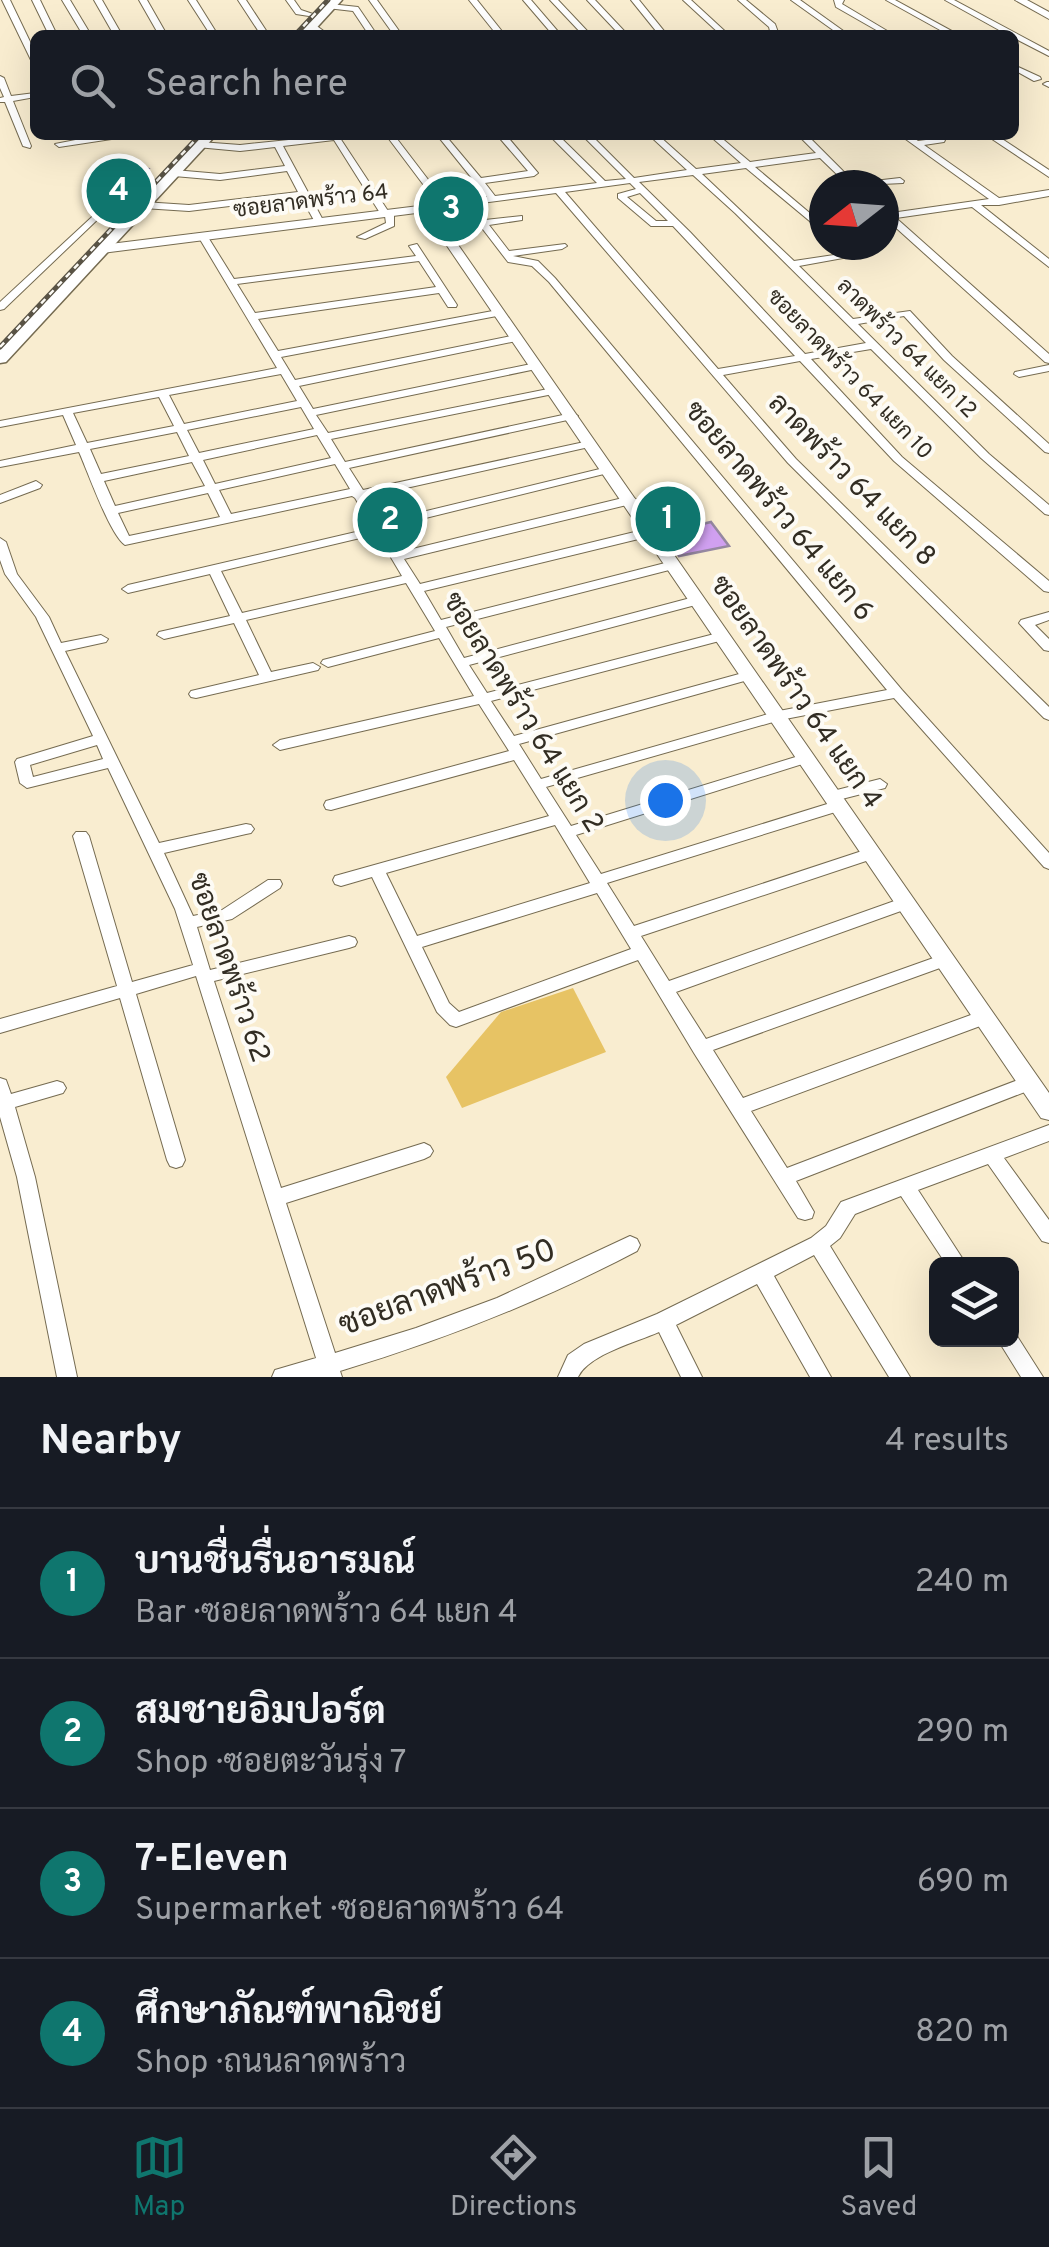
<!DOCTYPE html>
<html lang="en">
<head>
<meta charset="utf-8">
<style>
  :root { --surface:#171b24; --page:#242831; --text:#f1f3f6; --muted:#9ea1a6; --line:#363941; --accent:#0f766e }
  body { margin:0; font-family:Overpass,Sarabun,sans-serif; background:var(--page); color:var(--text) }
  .controls { position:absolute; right:30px; bottom:30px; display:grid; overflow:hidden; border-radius:15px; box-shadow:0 10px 40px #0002 }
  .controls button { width:90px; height:90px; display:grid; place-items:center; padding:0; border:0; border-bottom:2px solid var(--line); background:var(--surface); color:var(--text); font:50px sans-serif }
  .compass { position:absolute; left:809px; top:170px; width:90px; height:90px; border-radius:50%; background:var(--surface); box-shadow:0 10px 40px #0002; rotate:253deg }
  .you { position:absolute; left:665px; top:800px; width:35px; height:35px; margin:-25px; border:8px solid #fff; border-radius:50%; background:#1a73e8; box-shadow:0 0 0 15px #1a73e833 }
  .badge { display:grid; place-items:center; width:65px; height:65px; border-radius:50%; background:var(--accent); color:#fff; font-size:32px; font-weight:700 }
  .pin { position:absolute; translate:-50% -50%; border:5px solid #fff; box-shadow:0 2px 10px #0006 }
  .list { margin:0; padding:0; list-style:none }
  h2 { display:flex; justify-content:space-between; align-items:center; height:130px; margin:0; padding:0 40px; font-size:42px }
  h2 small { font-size:32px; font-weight:400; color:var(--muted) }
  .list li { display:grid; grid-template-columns:65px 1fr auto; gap:30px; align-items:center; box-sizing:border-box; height:150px; padding:0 40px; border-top:2px solid var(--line) }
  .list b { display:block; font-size:38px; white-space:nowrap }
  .list p { margin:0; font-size:32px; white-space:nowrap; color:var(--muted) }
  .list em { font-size:32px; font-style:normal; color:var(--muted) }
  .icon { flex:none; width:55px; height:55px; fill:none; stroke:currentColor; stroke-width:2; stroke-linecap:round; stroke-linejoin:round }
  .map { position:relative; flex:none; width:1049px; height:1377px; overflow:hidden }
  .search { position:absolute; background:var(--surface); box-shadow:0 10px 40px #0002; left:30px; right:30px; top:30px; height:110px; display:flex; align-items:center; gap:25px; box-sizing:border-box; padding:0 35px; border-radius:15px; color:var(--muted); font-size:38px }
  .sheet { height:730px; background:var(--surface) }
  nav { display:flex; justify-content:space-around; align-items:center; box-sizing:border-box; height:140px; border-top:2px solid var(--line); background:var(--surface); font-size:28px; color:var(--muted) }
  nav a { display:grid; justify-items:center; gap:5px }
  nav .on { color:var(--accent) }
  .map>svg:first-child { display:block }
  .water { fill:#e7c364 }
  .building { fill:#d0a0f0; stroke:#9688a1; stroke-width:2.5 }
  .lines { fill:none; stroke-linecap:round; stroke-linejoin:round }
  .minor-casing { stroke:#756b51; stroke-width:2 }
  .tertiary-casing { stroke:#756b51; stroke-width:2 }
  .primary-casing { stroke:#756b51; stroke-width:3 }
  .minor { fill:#fff; fill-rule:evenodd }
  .tertiary { fill:#fff; fill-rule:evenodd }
  .primary { fill:#fff; fill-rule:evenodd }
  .rail-casing { stroke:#595345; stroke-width:5 }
  .rail { stroke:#fdfbf5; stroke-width:2.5; stroke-dasharray:6; stroke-linecap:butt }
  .labels { text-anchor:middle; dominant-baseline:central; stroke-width:8; stroke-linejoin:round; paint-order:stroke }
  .far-street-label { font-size:22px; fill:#322d23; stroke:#fdfbf5 }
  .street-label { font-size:28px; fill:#322d23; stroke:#fdfbf5 }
  .near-street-label { font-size:32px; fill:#322d23; stroke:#fdfbf5 }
</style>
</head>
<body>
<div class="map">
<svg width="1049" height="1377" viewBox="0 0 1049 1377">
  <rect width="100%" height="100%" fill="#f9edd0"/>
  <path class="water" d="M573 988 606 1052 462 1108 446 1077 501 1012Z"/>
  <path class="building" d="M121 167 148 169 116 203 101 201 122 180 110 179Z
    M711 522 729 546 679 556 663 533Z"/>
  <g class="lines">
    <defs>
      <path id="minor" d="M2 0H10L35 52V62L31 60Z
        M32 0H40L57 35H49Z
        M62 0H70L91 35H83Z
        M94 0H102L122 35H114Z
        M139 0H147L167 35H159Z
        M188 0H196L216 32 215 34 198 35 208 31Z
        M238 0H246L269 35H261Z
        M286 0H294L301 10 313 14 309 16 296 14Z
        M369 0H377L402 35H394Z
        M469 0H477L505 35H497Z
        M523 0H531L561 35H553Z
        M550 0H558L591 35H583Z
        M587 0H595L628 35H620Z
        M631 0H639L664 31V35H635L656 31Z
        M683 0H691L729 35H721Z
        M738 0H746L775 24 779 35H771L769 27Z
        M791 0H800L849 35H840Z
        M834 0H844L842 4 894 35H885L836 7Z
        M886 0H895L959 35H949Z
        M945 0H954L1049 51V56L1014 38V35H1008Z
        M330 4 358 7 377 35H369L353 11 327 8 326 6Z
        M308 24H314L329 35H320L308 28Z
        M1014 65 1040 77 1041 79 1034 81 1014 70Z
        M0 76 4 78 11 96 35 93V97L13 101 31 146 30 148 23 146 5 102H0V98L4 97 0 88Z
        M1047 82H1049V87L1043 84Z
        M101 135H122L118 138 59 147 55 144Z
        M338 135 388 211 394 213V226L365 239 357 237 386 223 385 216 380 213 334 140 283 146 324 222 322 224H316L301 197 189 211 143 208 138 205 143 202 189 205 298 192 287 171 220 180 174 176 170 173 174 170 220 174 285 166 275 147 240 151 197 147 196 145 200 142 240 145Z
        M386 135H394L446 203 487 197 437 135H445L481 178 528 171 497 135H506L538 173 534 176 485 183 495 196 597 183 549 135H558L605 181 626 179 582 135H591L634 178 687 170 649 135H658L696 169 741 163 709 135H718L750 162 816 153 798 135H807L857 185H848L820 158 755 167 824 225V233L746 168 702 174 794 261 854 252V256L799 266 853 319 910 311 952 356 1049 444V453L1045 452 944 360 904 316 858 324 989 454 1049 505V515L1045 514 981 458 871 349 811 359 902 457 1049 581V592L1044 591 894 461 800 361 723 375 796 459 1049 707V720L1044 718 788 463 556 193 474 204 485 220 522 216V220L489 225 509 251 565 244 567 246 562 249 513 256 538 261 555 278 902 690 1049 853V869L1044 867 894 698 780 720 546 787 571 826 802 755H812L814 758 812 761 576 835 601 874 840 800 845 801 847 805 845 809 607 883 634 926 868 849H878L881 853 878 857 641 936 669 981 900 899H912L914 903 912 907 676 992 706 1039 939 956 945 954 951 956 953 960 951 964 713 1050 743 1098 979 1012 985 1010 991 1012 993 1017 991 1022 751 1111 787 1168 1023 1078 1029 1076 1035 1078 1038 1083 1035 1088 796 1181 814 1212 812 1218 805 1220 798 1218 694 1053 638 960 456 1027 450 1025 437 1012 372 877 341 886 335 884 333 880 335 876 549 816 514 760 331 810 326 809 324 805 326 801 509 751 479 704 280 750 273 745 280 740 474 696 439 638 328 667 321 663 323 660 435 631 406 583 246 620 271 672 313 663 320 667 318 670 196 698 191 697 189 694 191 691 259 675 234 623 164 639 157 635 159 632 230 616 210 574 128 593 122 589 128 585 373 528 355 498 352 496 125 545C110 535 88 472 79 452L0 467V461L76 445 63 415 0 427V421L277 368 198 236 200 234H206L234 279 416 256 409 246 417 244 457 305 456 307H448L439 293 258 319 278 351 498 310 502 311V315L281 357 295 380 516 335 521 338 516 341 299 386 313 409 536 363 541 366 536 369 316 415 328 433 553 388 558 391 553 394 331 439 345 462 572 413 578 416 572 419 349 468 363 490 589 441 595 444 589 447 366 497 381 522 608 467 614 470 612 472 385 528 400 552 631 496 637 500 635 503 404 559 420 584 651 528 657 532 655 535 424 591 441 620 673 561 679 565 677 568 446 627 464 658 698 596 704 600 703 603 469 665 487 693 722 632 729 636 727 639 491 701 514 736 750 671 757 675 755 678 519 744 541 779 779 711 887 690 549 282 532 266 508 262 465 206 424 210V206L438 204ZM693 175 735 213 866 343 805 354 690 232 639 182ZM630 183 636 189 618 194V198L651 226H673L795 356 718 369 565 192ZM640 193 668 221H656L627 197ZM419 261 436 287 255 313 237 284ZM281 374 297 401 184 424 169 395ZM159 397 174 426 87 443 73 413ZM301 407 314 429 199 453 187 430ZM177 432 189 456 101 474 90 449ZM317 435 331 458 215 484 203 460ZM192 462 205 486 115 506 104 481ZM335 464 350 489 231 514 219 490ZM208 493 220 517 129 536 118 513ZM377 534 402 576 242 613 221 571ZM555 825 590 883 417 936 386 873ZM597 893 631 949 459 1012 449 1003 422 947Z
        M900 135H910L918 141 934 139 931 135H940L945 140 944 142 924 145 999 198 1049 190V196L999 205H981L1049 259V267L972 207 896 218 1049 354V363L1045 362 884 217V209L891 213 989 199Z
        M986 135H996L1049 170V177Z
        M900 178 904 181 903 183 861 185 865 182Z
        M93 216 98 219 96 221 4 309 0 310V302Z
        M1049 365V371L1019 377 1014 374 1015 372Z
        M36 481 42 485 40 488 0 503V495Z
        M0 538 6 542 17 574 49 617 61 643 101 635 108 639 106 642 65 651 159 843 246 824 251 825 254 829 251 833 246 834 164 853 193 916 222 910 268 880H280L282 884 280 888 232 919 197 927 210 970 349 936 355 938 357 942 355 946 349 948 214 981 281 1188 424 1143 430 1146 433 1151 430 1156 424 1159 286 1203 335 1353 416 1328 497 1298 630 1236 637 1239 640 1245 637 1251C542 1301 443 1340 340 1371L342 1377H272L275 1370 316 1358 196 976 136 994 185 1160 182 1166 176 1168 170 1166 167 1160 120 998 0 1033V1019L117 986 73 836 76 832H86L89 836 132 982 193 965 175 909 108 768 27 788 20 783 15 762 17 759 93 736 36 617 5 574 0 560ZM97 745 103 759 33 777 30 765Z
        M1049 612V620L1035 625 1049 639V651L1044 650 1019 623 1021 620Z
        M880 779 887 784 885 788 834 801 829 800 827 796 829 792Z
        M0 1078 6 1080 11 1094 57 1081 63 1083 66 1088 63 1093 15 1107 35 1177 77 1377H57L17 1177 0 1117Z
        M1049 1125V1141L1004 1158 1049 1220V1243L1042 1241 988 1164 918 1190 966 1264H946L901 1196 855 1214 840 1238 830 1246 910 1377H889L814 1255 774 1276 831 1377H810L757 1284 676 1325 702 1377H681L659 1332C637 1342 589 1354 578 1377H558L568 1355 584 1344 657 1314 811 1238 826 1226 841 1202Z
        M1012 1332 1015 1333 1043 1377H1021L998 1340H1012Z"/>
      <path id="tertiary" d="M1015 0H1027L1049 12V19Z
        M427 205 431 206 1049 1093V1120L1041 1118 424 212 102 253 96 249 102 245Z"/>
      <path id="primary" d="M330 0H342L310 35H297Z
        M201 135H216L6 362 0 363V348Z"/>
    </defs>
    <use href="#minor" class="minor-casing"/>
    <use href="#tertiary" class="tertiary-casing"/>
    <use href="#primary" class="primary-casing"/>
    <use href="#minor" class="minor"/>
    <use href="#tertiary" class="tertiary"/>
    <use href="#primary" class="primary"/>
    <defs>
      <path id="rail" d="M295 35 328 0
        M0 347 200 135"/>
    </defs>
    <use href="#rail" class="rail-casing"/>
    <use href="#rail" class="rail"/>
  </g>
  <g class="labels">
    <g class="far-street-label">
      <text transform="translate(311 202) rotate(-7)">ซอยลาดพร้าว 64</text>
      <text transform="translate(906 349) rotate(45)">ลาดพร้าว 64 แยก 12</text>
      <text transform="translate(849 375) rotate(46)">ซอยลาดพร้าว 64 แยก 10</text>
    </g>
    <g class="street-label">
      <text transform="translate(851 481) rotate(46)">ลาดพร้าว 64 แยก 8</text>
      <text transform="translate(778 512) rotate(50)">ซอยลาดพร้าว 64 แยก 6</text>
      <text transform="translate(795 693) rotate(55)">ซอยลาดพร้าว 64 แยก 4</text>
      <text transform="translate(522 713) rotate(58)">ซอยลาดพร้าว 64 แยก 2</text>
      <text transform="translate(228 968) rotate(71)">ซอยลาดพร้าว 62</text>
    </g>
    <g class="near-street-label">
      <text transform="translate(448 1289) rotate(-20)">ซอยลาดพร้าว 50</text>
    </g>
  </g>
</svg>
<div class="controls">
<button><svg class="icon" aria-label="layers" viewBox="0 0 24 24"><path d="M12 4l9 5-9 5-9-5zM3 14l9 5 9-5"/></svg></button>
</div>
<svg class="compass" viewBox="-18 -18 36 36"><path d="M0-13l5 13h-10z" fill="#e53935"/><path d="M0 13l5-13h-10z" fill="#9ea1a6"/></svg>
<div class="you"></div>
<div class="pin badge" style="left:668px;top:519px">1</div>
<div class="pin badge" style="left:390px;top:520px">2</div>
<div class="pin badge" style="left:451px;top:209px">3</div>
<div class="pin badge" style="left:119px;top:191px">4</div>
<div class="search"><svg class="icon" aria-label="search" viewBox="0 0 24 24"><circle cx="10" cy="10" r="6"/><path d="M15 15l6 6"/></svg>Search here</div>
</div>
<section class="sheet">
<h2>Nearby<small>4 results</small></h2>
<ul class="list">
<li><span class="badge">1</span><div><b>บานชื่นรื่นอารมณ์</b><p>Bar · ซอยลาดพร้าว 64 แยก 4</p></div><em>240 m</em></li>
<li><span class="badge">2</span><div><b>สมชายอิมปอร์ต</b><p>Shop · ซอยตะวันรุ่ง 7</p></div><em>290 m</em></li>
<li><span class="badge">3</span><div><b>7-Eleven</b><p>Supermarket · ซอยลาดพร้าว 64</p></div><em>690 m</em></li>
<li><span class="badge">4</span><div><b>ศึกษาภัณฑ์พาณิชย์</b><p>Shop · ถนนลาดพร้าว</p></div><em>820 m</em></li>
</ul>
</section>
<nav>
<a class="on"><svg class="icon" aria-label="map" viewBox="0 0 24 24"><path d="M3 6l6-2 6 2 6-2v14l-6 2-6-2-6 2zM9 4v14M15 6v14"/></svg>Map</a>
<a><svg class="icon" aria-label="directions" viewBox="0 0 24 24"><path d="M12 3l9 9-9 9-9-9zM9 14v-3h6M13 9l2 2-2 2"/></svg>Directions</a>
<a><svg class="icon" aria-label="saved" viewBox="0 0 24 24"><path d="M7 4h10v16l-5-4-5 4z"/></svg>Saved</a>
</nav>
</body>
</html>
